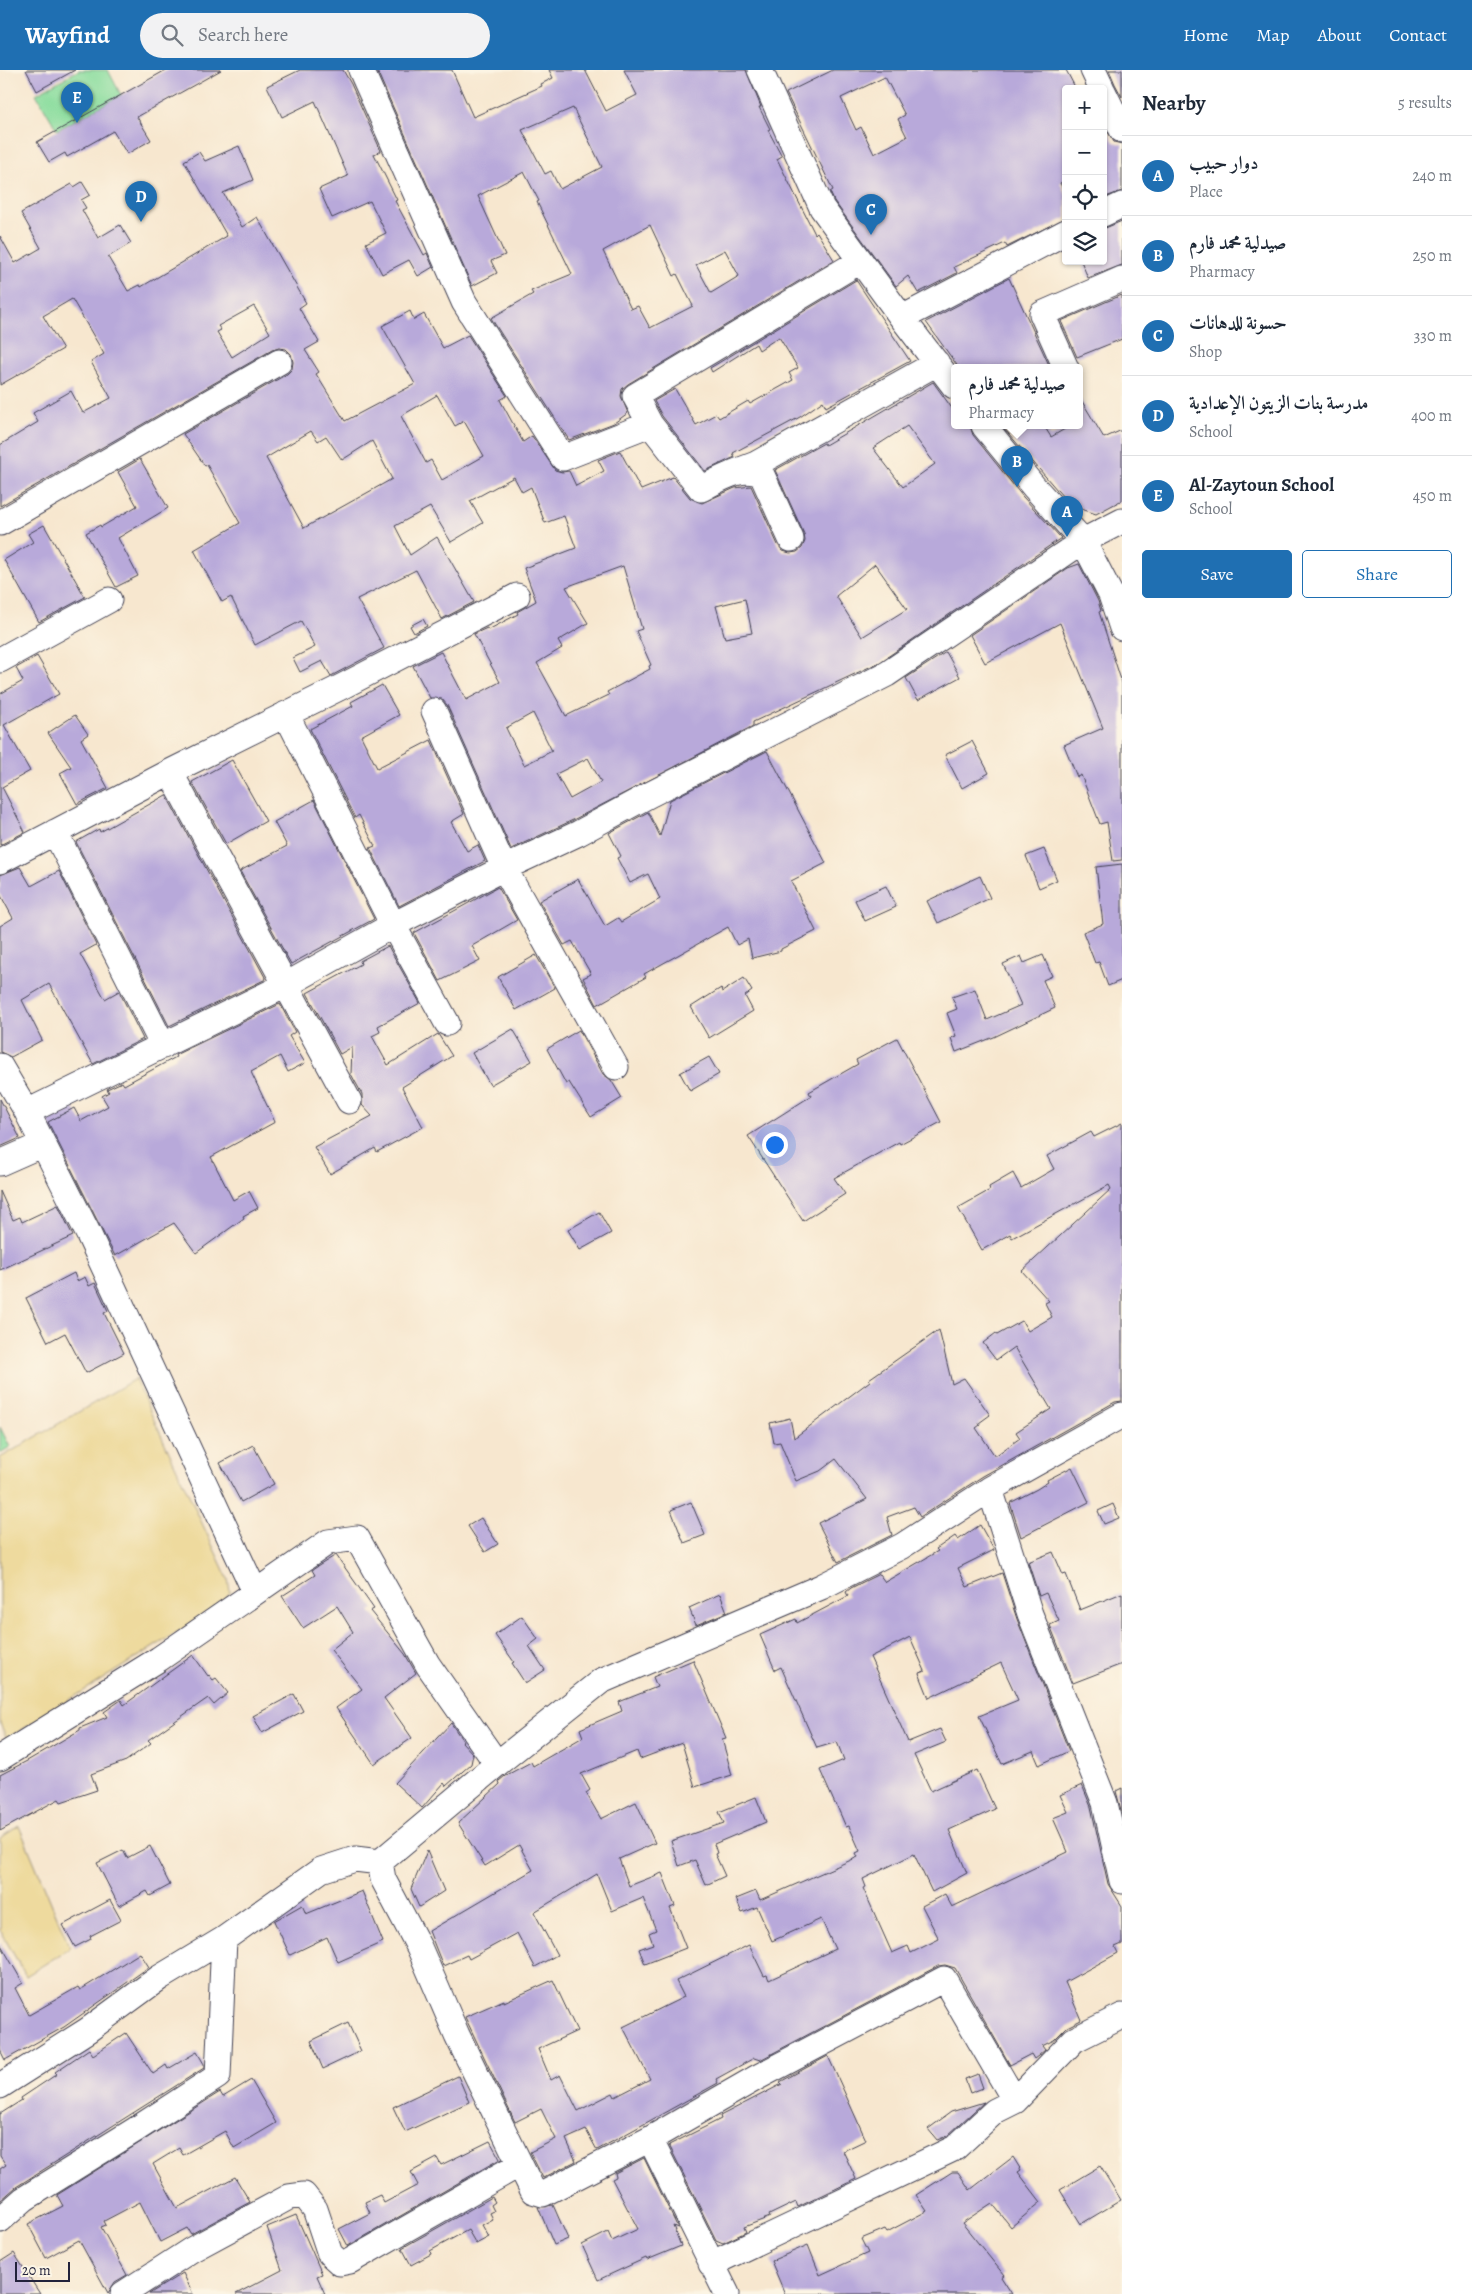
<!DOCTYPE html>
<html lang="en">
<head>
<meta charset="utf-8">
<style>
  :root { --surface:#fff; --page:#f2f2f3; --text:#1f2937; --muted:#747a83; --line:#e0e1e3; --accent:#1f6fb2 }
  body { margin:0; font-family:Alegreya,Amiri,serif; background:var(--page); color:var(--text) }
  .controls { position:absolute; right:15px; top:15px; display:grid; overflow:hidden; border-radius:5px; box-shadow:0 1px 4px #0004 }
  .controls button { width:45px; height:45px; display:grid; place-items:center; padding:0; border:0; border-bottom:1px solid var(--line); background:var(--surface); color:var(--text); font:25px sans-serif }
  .scale { position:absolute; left:15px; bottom:12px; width:55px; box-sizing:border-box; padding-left:5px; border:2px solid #22223b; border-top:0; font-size:14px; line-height:18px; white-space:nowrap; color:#22223b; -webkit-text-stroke:4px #fcf5e5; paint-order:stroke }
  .you { position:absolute; left:774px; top:1074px; width:18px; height:18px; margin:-12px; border:4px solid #fff; border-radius:50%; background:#1a73e8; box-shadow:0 0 0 8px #1a73e833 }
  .badge { display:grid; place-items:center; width:32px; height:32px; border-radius:50%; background:var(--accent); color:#fff; font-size:16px; font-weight:700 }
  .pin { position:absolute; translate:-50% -41px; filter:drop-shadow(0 1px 2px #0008) }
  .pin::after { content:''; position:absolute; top:26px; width:18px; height:15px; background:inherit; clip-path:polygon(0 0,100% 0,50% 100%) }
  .popup { position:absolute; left:951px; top:294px; width:132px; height:65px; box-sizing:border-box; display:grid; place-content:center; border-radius:5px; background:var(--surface); filter:drop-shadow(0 1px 4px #0005); font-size:16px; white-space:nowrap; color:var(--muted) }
  .popup b { font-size:19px; color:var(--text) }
  .popup::after { content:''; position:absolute; left:50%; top:100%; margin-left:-10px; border:10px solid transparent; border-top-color:var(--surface) }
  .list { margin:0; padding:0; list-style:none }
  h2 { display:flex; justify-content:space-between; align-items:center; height:65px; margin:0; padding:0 20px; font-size:21px }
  h2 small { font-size:16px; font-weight:400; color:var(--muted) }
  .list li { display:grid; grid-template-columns:32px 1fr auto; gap:15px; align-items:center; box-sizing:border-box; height:80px; padding:0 20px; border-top:1px solid var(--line) }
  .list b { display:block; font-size:19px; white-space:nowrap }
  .list p { margin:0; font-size:16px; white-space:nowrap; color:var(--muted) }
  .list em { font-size:16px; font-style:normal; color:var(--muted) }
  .actions { display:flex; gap:10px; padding:15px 20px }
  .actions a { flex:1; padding:11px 0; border:1px solid var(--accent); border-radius:5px; text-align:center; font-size:18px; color:var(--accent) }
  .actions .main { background:var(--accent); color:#fff }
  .icon { flex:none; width:28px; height:28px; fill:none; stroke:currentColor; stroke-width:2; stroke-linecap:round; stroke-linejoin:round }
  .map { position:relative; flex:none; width:1122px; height:2224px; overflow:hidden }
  header { display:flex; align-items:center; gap:30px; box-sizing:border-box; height:70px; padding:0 25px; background:var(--accent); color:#fff }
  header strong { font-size:24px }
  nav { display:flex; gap:28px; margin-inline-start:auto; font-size:18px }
  .search { width:350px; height:45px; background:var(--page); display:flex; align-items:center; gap:12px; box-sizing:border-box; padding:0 18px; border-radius:28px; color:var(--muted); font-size:19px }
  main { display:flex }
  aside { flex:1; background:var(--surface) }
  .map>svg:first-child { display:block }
  .green { fill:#8add9e; stroke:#56806c }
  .sand { fill:#eeda9e; stroke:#887e6c }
  .building { fill:#b8a9da; fill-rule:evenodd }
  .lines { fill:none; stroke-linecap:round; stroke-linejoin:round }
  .minor-casing { stroke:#424051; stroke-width:27 }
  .minor { stroke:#fff; stroke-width:25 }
</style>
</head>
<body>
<header>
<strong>Wayfind</strong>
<div class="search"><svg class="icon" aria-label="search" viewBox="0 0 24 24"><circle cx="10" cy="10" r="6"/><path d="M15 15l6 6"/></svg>Search here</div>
<nav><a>Home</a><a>Map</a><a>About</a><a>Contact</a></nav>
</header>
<main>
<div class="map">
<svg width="1122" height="2224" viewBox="0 0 1122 2224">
  <rect width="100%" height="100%" fill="#fcf5e5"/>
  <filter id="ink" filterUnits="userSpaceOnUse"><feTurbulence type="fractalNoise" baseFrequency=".02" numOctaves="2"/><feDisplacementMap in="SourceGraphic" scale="10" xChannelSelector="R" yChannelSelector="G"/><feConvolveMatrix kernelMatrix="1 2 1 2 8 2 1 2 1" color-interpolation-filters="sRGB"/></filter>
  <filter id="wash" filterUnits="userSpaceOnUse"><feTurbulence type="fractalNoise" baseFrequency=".0096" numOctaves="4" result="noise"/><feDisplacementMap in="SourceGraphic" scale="20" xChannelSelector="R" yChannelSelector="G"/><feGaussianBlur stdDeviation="1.12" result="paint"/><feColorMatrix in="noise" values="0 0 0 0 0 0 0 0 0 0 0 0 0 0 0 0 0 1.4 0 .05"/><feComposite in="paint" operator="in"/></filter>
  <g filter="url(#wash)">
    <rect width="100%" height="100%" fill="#f7e7cf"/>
    <path class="green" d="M79 0H108L121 25 57 60 36 24Z
      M0 1357 10 1377 0 1383Z"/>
    <path class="sand" d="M135 1309 228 1509 230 1522 219 1536 7 1669 0 1653V1388Z
      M19 1756 70 1878 26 1906 0 1860V1768Z"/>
    <g id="blocks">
      <path class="building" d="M26 0H75L37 21Z
        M166 0H221L137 47 151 70 127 84 113 61 67 87 65 83 49 92 37 72Z
        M300 0H343L351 14 381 81 374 84 397 130 395 131 424 185 427 183 433 197 418 206 409 190 382 204 366 173 386 163 370 131 332 148 319 119 348 106 315 31 282 47 267 16Z
        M380 0H452L473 47 542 16 541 14 553 8 549 0H585L606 41 637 25 624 0H746L761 37H759L770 59 768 60 782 86 777 89 815 164 817 162 834 190 628 314 622 319 621 326 628 343 614 353 569 370 491 248 533 224 531 221 572 204 537 132 539 131 524 102 478 126 505 185 491 191 497 203 472 216 377 1ZM573 38 602 97 560 119 551 101 545 104 522 60ZM650 155 674 206 677 204 693 236 650 258 638 236 631 239 603 181ZM725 180 739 206 711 223 696 195Z
        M833 0H1066L1076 19H1066V110L1060 113 1066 125V148L1007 177 1005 173 954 197 957 203 918 223 908 206 896 216 834 131 830 122 833 120 786 23ZM885 7 905 45 898 49 907 67 874 84 861 57 856 60 841 28Z
        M1109 0H1122V27L1115 14Z
        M1103 54 1114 72 1122 74V121L1103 128Z
        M239 76 253 110 223 123 242 157 257 147 306 233 299 238 319 272 305 280 319 302 316 304 345 351 415 314 382 256 410 241 414 250 424 244 443 278 468 265 507 326 500 330 523 372 532 366 555 400 562 402 569 401 576 416 604 401 598 390 620 381 641 420 673 407 690 428 702 433 735 418 751 416 778 475 783 481 790 483 797 482 802 478 805 471 804 464 775 400 824 373 825 375 933 312 954 341V356H970L973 365 1023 427 1061 468 880 592 753 652V656L573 750 511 779 447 635 442 629 430 628 413 596 441 582 466 630 500 612 474 564 487 558 488 560 518 544 517 542 536 531 524 498 576 478 564 446 545 453 531 417 522 422 514 407 470 431 483 453 451 472 430 437 395 456 410 485 437 467 474 532 442 549 416 500 357 529 384 578 331 606 322 591 300 602 293 588 315 577 301 551 255 575 231 527 222 532 194 480 240 453 207 395 205 396 183 364 287 304 292 299 293 292 291 284 286 279 279 278 272 280 0 436V375L38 352 33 343 71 321 83 343 111 328 91 292 104 284 72 229 43 246 63 279 0 315V166L15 193 41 178 21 143 72 114 74 117 82 112 90 125 81 130 86 138 82 140 98 168 120 155 131 173 108 187 128 221 140 215 141 217 227 166 184 91 199 82 205 91ZM254 236 270 263 232 287 217 262 221 260 218 256ZM437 325 455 356 464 351 484 386 442 410 431 390 426 393 401 346ZM907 356 935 394 903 417 873 378ZM311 361 318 371 326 366 342 390 372 371 392 409 304 458 266 388ZM875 494 907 539 862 567 836 526ZM623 496 642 559 636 561 651 595 649 596 650 599 607 622 609 625 566 646 537 593 562 578 558 571 588 553 566 517ZM745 529 752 563 725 568 716 536ZM533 643 552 681 524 695 506 658ZM588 688 601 712 570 729 556 704Z
        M1122 151V195L1088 208 1081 191H1103V159Z
        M1009 208 1049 295 1041 298H959L926 252Z
        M856 210 910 291 826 337 823 331 800 347 733 383 735 387 705 401 662 346 654 331 675 319 696 355 716 344 719 348 748 331 750 334 793 310 789 303 798 298 779 267 759 280 756 274 712 302 710 298Z
        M1122 225V269L1077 287 1061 251Z
        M1080 328 1104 368 1122 360V430L1096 444 1070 435 1002 356H1044L1051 367 1070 356H1080Z
        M140 389 168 438 118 468 138 506 116 517 86 463 100 455 101 457 137 436 118 402Z
        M44 455 85 527 39 552 4 490 33 472 28 464Z
        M1079 494 1098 531 1101 541 1099 542 1122 613V790L1113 791 1107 752 1100 754 1081 705 1077 707 1064 675 1103 658 1060 553 985 593 970 565 1068 498Z
        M423 549 427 556 414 563 410 556Z
        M946 582 960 607 918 630 906 608Z
        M37 586 59 624 4 655 30 701 2 717 25 762 0 775V624L23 611 16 598Z
        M382 615 399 645 361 666 377 698 431 670 464 744 451 752 467 781 478 775 485 791 399 836 370 778 375 776 359 745 355 748 310 659 353 636 351 632Z
        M75 645 88 664 81 669 108 718 77 734 60 703 71 697 48 663Z
        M972 671 989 703 962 718 945 685Z
        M767 681 826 793 791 811 816 861 781 879V881L752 888 748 869 737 875 728 857 644 904 646 907 597 935 583 908 591 904 572 871 564 875 539 831 578 809 605 856 618 848 621 852 660 829 648 804 630 813 617 788 621 786 609 763 648 742 660 766 670 730Z
        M232 690 266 751 226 774 192 712Z
        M166 725 266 909 169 956 76 772 99 759 100 762Z
        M314 730 374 849 291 894 240 801 287 776 274 752Z
        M1044 779 1057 810 1039 818 1026 786Z
        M1122 794V910L1108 916 1099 892 1095 893 1083 862 1103 854 1096 797Z
        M20 797 31 816 59 801 96 875 80 884 105 929 119 921 143 969 93 994 49 914 22 930 42 970 11 987 0 982V856L13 848 0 824V805Z
        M980 806 990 828 938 853 927 831Z
        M886 816 896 837 865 851 855 830Z
        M498 817 517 850 472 876 480 891 440 911 414 863Z
        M388 876 420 933 378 956 380 962 372 966 388 995 438 964 452 986 402 1017 423 1057 377 1082 375 1078 330 1104 314 1077 372 1046 362 1035V1024L351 1004 352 977 340 984 307 923 361 894 360 891Z
        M536 885 555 918 516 940 498 907Z
        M1043 885 1052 906 1043 910 1055 938 994 967 956 982 951 968 956 966 947 943 957 939 952 927 975 919 987 950 1021 935 1003 894 1021 886 1024 893Z
        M744 908 752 921 745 926 753 941 709 968 691 937 721 918 722 922Z
        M280 934 295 962 289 966 305 993 288 1002 280 986 251 1002 275 1052 211 1087 233 1130 249 1121 258 1138 243 1146 244 1148 196 1183 174 1153 115 1186 48 1052 74 1038 81 1051 108 1036 102 1026 109 1022 107 1019 122 1012 124 1015 176 987 175 985Z
        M513 959 532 991 490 1015 472 983Z
        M579 960 603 1004 611 1010 622 1028 591 1047 569 1012 566 1014 547 979Z
        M897 968 941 1052 900 1074 899 1072 834 1108 845 1124 803 1151 748 1066 811 1026 809 1022 858 994 856 990Z
        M709 987 719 1004 690 1021 680 1003Z
        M0 1029 20 1068 0 1077Z
        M1122 1053V1331L1115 1332 983 1406 920 1447 914 1437 887 1447 892 1465 838 1492 818 1453 867 1429 836 1389 820 1401 796 1411 780 1372 774 1373 770 1353 790 1348 794 1368 870 1311 869 1309 939 1260 952 1314 964 1308 990 1345 979 1353 980 1355 976 1358 995 1386 1020 1368 1016 1362 1051 1339 1014 1277 996 1290 983 1273 996 1263 997 1265 1022 1251 1028 1261 1052 1247 1045 1233 1049 1231 1022 1201 1111 1119 1109 1115 1012 1168 1010 1164 982 1180 958 1138 990 1120 989 1117 1013 1103 1021 1118 1054 1099 1047 1086 1091 1062 1094 1067Z
        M0 1121 13 1150 20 1147 22 1152 58 1135 73 1166 0 1200Z
        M599 1142 611 1163 580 1180 568 1160Z
        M74 1203 77 1211 85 1207 89 1216 95 1213 108 1241 104 1243 124 1283 86 1303 65 1263 48 1272 26 1228Z
        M253 1375 274 1414 241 1432 220 1393Z
        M1072 1397 1089 1432 1021 1467 1010 1433 1037 1419 1048 1412 1047 1410Z
        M691 1432 705 1465 684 1473 671 1440Z
        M1113 1434 1119 1448 1104 1454 1098 1441Z
        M481 1448 498 1474 485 1482 468 1456Z
        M980 1455 994 1480 958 1498 967 1517 1002 1503 1017 1549 1069 1681 1039 1695 1033 1681 1002 1694 979 1646 1018 1630 1001 1593 929 1628 919 1603 925 1601 910 1567 870 1587 908 1672 940 1659 946 1672 914 1685 931 1721 977 1700 995 1739 949 1760 967 1803 932 1822 914 1784 863 1809 866 1817 863 1818 892 1883 908 1876 911 1883 939 1869 922 1836 945 1824 952 1837 1068 1782 1053 1748 1068 1742 1060 1725 1082 1715 1091 1737 1108 1814 1122 1836V1874L1115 1877 1118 1883 1065 1912 1081 1950 1067 1957 1054 1970 1042 1976 1045 1980 1038 1986 1034 1989 1031 1984 1010 1995 955 1898 945 1895 938 1896 760 1990 754 1988 716 2009 718 2013 597 2080 586 2060 566 2069 576 2091 543 2108 530 2082 556 2069 541 2039 515 2052 465 1947 504 1930V1932L553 1910 577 1961 538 1979 551 2010 560 2005 578 2041 613 2023 615 2027 650 2009 623 1957 684 1927 676 1911 749 1875 764 1906 767 1905 769 1910 835 1879 821 1849 772 1871 757 1837 742 1843 736 1829 756 1821 760 1830 858 1787 856 1783 860 1781 849 1756 846 1757 836 1734H835L820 1700 844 1690 837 1672 817 1678 781 1597 775 1600 760 1565 796 1549 797 1553 848 1526 846 1522 851 1518 879 1504 885 1512 938 1481 936 1479 955 1466 958 1470Z
        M1053 1482 1063 1505 1066 1504 1080 1540 1122 1523V1594L1073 1613 1050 1555 1059 1551 1046 1523 1039 1526 1028 1492Z
        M336 1485 374 1539 370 1541 405 1584 416 1603 384 1628 412 1668 374 1694 336 1638 362 1619 331 1580 353 1562 337 1536 303 1558 282 1526 315 1505 312 1500Z
        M720 1524 727 1542 696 1555 689 1538Z
        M522 1546 538 1569 529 1576 545 1600 525 1613 512 1593 514 1592 495 1565Z
        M193 1585 208 1606 209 1605 213 1610 216 1608 228 1623 214 1635 208 1628 148 1670 151 1673 126 1691 91 1704 97 1720 61 1732 59 1729 0 1761V1705L27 1691 80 1660V1658L107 1647 104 1642 121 1630 124 1635Z
        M693 1590 726 1668 722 1669 732 1705 695 1717 682 1673 640 1689 637 1681 581 1704 590 1720 586 1723 601 1749 636 1732 655 1773 619 1789 629 1816 662 1803 675 1836 670 1838 686 1878 645 1894 639 1879 653 1874 649 1863 656 1860 643 1828 612 1841 597 1804 534 1842 557 1885 535 1897 517 1863 469 1889 467 1885 443 1896 429 1861 533 1800 519 1775 485 1796 458 1753 500 1714 499 1711 505 1706 531 1692 533 1696 583 1667 580 1659 622 1641 619 1632 657 1617 653 1607Z
        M294 1624 303 1641 262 1663 253 1646Z
        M451 1653 463 1671 462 1672 473 1684 471 1694 446 1716 444 1713 422 1738 395 1713Z
        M1122 1718V1744L1116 1721Z
        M756 1727 766 1752 714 1774 717 1783 715 1784 725 1806 706 1815 695 1790 679 1796 671 1771 724 1753 719 1742Z
        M150 1776 170 1815 150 1826 147 1821 119 1836 97 1793 123 1780 127 1788Z
        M427 1781 444 1821 419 1837 411 1819Z
        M362 1821 383 1872 338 1892 327 1867 290 1885 274 1851 302 1835 306 1844Z
        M110 1830 121 1850 90 1866 91 1869 75 1877 63 1855Z
        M0 1873 23 1913 15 1918 29 1945 78 1917 80 1920 140 1883 149 1897 64 1957 5 1990 0 1980Z
        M348 1953 361 1981 323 1999 311 1971Z
        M126 1963 153 2004 166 1995 168 1999 197 1982 204 1994V1998L16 2117 0 2131V2099L6 2095 0 2086V2044L22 2030 21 2028 57 2004 55 2002 89 1979 93 1985Z
        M828 1986 866 2070 843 2081 856 2109 798 2137 796 2132 769 2145 770 2147 744 2157 746 2162 723 2173 716 2170 669 2075 721 2049 720 2046 782 2014 780 2012Z
        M978 2004 983 2018 970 2023 965 2009Z
        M458 2006 469 2032 405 2062 393 2037Z
        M251 2010 276 2053 234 2078 225 2061 183 2085 179 2078 153 2094 177 2138 235 2107 250 2132 191 2164 187 2158 160 2172 140 2132 104 2151 106 2155 101 2157 127 2205 115 2212 108 2223 79 2170 46 2188 28 2154 63 2136 57 2125 220 2022 223 2027Z
        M984 2032 947 2066 937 2070 928 2059 951 2042Z
        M490 2071 500 2089 348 2176 339 2159 370 2143 365 2132 380 2125 384 2133 418 2115 411 2102 437 2088 441 2095Z
        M1013 2087 1021 2100 1018 2102 1041 2132 1011 2157 992 2133 962 2153 1004 2205 1001 2207 1012 2224H785L771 2191 808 2175 820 2205 868 2183 861 2169 885 2159 887 2162 927 2141 916 2125 952 2102H958L970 2120Z
        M644 2088 678 2158 673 2156 681 2176 647 2190 646 2188 598 2210 582 2175 608 2162 612 2171 638 2159 612 2109 616 2107 615 2103Z
        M1100 2096 1121 2130 1081 2154 1060 2120Z
        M492 2127 495 2132 491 2135 494 2141 490 2143 493 2149 482 2155 489 2167 476 2174 468 2160 430 2181 431 2184 411 2195 402 2178Z
        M553 2135 568 2169 554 2175 538 2137Z
        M296 2145 322 2204 317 2206 325 2224H236L282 2200 267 2157Z
        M14 2183 40 2224H0V2192Z
        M183 2203 193 2224H149L178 2206Z"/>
    </g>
  </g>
  <g filter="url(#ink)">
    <use href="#blocks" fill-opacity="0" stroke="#424051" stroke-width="1"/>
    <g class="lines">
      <defs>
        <path id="minor" d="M361 0 464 232 563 388 650 354 701 419C719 410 742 394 762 405L791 469
          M760 0 822 138 902 248 954 316
          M1093 0 1102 19
          M1103 21 1122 60
          M1103 144 1122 135
          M902 248 1066 162
          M1066 298 1042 244 1122 209
          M650 354 635 326 860 191
          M984 356 1034 417 1083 471 1111 525 1122 558
          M735 402 756 394 937 293
          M0 453 279 292
          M0 590 109 530
          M434 641 504 798 616 997
          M286 644 393 855 447 953
          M170 702 349 1031
          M55 762 163 976
          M0 791 170 702 343 616 517 526
          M0 996 27 1042 89 1165 255 1522
          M27 1042 286 915 393 855 504 798 579 763 651 724 887 604 1083 471 1122 451
          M0 1093 43 1074
          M990 1419 1030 1544 1105 1733 1122 1811
          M0 1688 159 1589 328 1472 357 1468 428 1595 497 1694
          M0 2016 88 1960 159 1908 224 1869 321 1800 355 1789 380 1792
          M650 2069 756 2008 944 1909 1015 2031
          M0 2150 24 2129 135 2060 218 2006 224 1869
          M711 2194 955 2078 995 2041 1015 2031 1074 1970 1122 1946
          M123 2224 191 2180 289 2127 304 2125 315 2139 330 2184 340 2193 350 2191 520 2094
          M727 2224 650 2069 543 2124 533 2121 457 1965 419 1877 383 1809 380 1792 497 1694 601 1611 821 1517 902 1476 990 1419 1122 1345"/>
      </defs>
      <use href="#minor" class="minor-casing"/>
      <use href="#minor" class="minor"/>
    </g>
  </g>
</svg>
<div class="controls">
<button>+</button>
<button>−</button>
<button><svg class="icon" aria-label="locate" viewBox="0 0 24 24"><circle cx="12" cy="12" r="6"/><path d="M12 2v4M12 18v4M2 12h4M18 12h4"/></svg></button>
<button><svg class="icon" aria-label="layers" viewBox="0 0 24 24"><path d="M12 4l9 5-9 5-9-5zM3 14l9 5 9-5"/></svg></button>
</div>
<div class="scale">20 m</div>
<div class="you"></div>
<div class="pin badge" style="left:1067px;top:467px">A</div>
<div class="pin badge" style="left:1017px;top:417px">B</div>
<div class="popup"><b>صيدلية محمد فارم</b>Pharmacy</div>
<div class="pin badge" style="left:871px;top:165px">C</div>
<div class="pin badge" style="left:141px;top:152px">D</div>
<div class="pin badge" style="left:77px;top:53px">E</div>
</div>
<aside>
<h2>Nearby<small>5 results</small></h2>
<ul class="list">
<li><span class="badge">A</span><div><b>دوار حبيب</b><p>Place</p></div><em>240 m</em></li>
<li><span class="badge">B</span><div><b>صيدلية محمد فارم</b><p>Pharmacy</p></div><em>250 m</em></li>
<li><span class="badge">C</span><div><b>حسونة للدهانات</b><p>Shop</p></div><em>330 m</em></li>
<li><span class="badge">D</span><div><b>مدرسة بنات الزيتون الإعدادية</b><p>School</p></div><em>400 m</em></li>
<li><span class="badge">E</span><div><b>Al-Zaytoun School</b><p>School</p></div><em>450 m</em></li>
</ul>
<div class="actions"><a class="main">Save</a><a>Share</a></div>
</aside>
</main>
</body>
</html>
